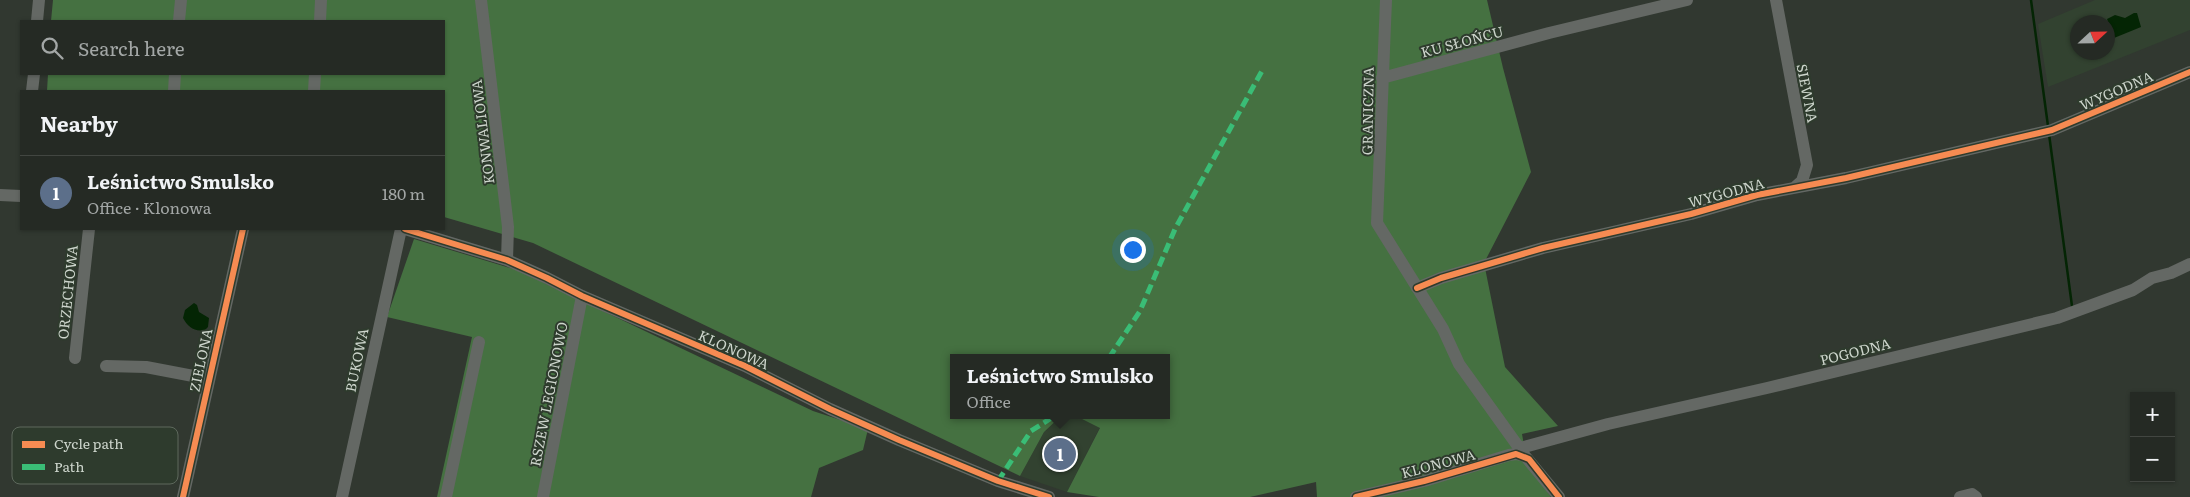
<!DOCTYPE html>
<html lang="en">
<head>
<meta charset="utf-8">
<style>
  :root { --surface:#252a24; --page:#2d322c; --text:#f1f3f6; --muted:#a3a7a6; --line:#424641; --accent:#d93025 }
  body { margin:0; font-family:Literata,serif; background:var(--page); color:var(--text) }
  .controls { position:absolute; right:15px; bottom:15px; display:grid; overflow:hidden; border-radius:0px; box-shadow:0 1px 4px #0004 }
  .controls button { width:45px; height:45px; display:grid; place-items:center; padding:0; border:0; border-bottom:1px solid var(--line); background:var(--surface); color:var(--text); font:25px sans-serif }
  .compass { position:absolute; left:2070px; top:15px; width:45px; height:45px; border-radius:50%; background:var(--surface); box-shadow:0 1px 4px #0004; rotate:68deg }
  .you { position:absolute; left:1132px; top:249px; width:18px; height:18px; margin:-12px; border:4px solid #fff; border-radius:50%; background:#1a73e8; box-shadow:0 0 0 8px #1a73e833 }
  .badge { display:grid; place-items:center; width:32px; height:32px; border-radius:50%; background:var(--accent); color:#fff; font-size:16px; font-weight:700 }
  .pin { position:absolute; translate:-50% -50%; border:2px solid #fff; box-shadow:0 1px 5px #0006 }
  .popup { position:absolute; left:950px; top:354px; width:220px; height:65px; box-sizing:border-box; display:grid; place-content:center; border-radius:0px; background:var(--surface); filter:drop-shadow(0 1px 4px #0005); font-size:16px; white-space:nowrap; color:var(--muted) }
  .popup b { font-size:19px; color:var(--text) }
  .popup::after { content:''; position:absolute; left:50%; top:100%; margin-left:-10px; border:10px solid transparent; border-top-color:var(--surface) }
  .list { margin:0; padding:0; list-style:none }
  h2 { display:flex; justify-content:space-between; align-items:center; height:65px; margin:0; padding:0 20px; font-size:21px }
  h2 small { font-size:16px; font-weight:400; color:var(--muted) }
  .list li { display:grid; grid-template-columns:32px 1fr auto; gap:15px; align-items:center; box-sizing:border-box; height:75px; padding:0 20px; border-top:1px solid var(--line) }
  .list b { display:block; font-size:19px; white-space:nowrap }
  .list p { margin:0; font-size:16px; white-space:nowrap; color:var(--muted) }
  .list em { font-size:16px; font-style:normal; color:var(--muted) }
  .icon { flex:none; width:28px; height:28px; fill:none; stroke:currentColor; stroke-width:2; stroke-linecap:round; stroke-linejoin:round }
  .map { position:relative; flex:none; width:2190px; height:497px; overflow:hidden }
  .search { position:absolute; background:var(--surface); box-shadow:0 1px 4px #0004; left:20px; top:20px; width:425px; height:55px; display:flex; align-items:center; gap:12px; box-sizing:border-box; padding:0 18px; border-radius:0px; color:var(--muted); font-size:19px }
  .panel { position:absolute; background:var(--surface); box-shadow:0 1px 4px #0004; left:20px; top:90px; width:425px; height:140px; border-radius:0px }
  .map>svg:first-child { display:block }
  .built { fill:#324230; fill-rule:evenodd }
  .forest { fill:#457141 }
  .water { fill:#042504 }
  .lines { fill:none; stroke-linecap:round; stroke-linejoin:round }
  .stream { stroke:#042504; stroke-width:2.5 }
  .minor { stroke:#646864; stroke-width:12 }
  .quiet { stroke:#3abd76; stroke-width:5; stroke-dasharray:10 5; stroke-linecap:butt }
  .cycleway-casing { stroke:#2e3b2d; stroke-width:9 }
  .cycleway { stroke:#f68b52; stroke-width:6 }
  .labels { text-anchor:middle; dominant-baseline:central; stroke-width:4; stroke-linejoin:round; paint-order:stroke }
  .street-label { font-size:14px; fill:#cdd5cc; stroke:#2e3b2d }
  .key { fill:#2e3b2d; stroke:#5e695d; stroke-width:1 }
  .key-label { font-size:14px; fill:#cdd5cc }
</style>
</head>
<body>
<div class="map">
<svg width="2190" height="497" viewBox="0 0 2190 497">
  <rect width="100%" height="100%" fill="#313830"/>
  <path class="built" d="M2095 0H2190V30L2048 87 2038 24ZM2078 22H2108V52H2078Z
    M1062 415H1074L1100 427 1067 492 1020 476 1044 432Z"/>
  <path class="forest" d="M53 0H1487L1503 68 1531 172 1484 263 1505 367 1558 426 1522 434 1527 462 1551 497H1317L1316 482 1250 497H1099L1067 492 1100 428 1074 415H1166V358H954V415H1062L1044 432 1020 476 533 243 444 217V91H47L48 74H444V21H51Z
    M414 239 517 270 813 411 868 429 863 450 819 468 811 497H437L472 337 387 317Z"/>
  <path class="water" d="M2134 13H2137L2141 27 2114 38 2107 19 2115 15 2125 18Z
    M194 303 197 305 199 312 209 318 208 327 205 330C194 332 188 327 183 318L185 310Z"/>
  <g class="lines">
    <path class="stream" d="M2031 0 2048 126
      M2049 134 2072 306"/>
    <path class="minor" d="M481 0 508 227 507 260
      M1386 0 1377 223 1443 329 1459 364 1525 456 1559 497
      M1776 0 1807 165 1802 181 1794 188
      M37 21 39 0
      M179 21 181 0
      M320 21 321 0
      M1382 78 1549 33 1687 0
      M32 91 34 74
      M174 91 175 74
      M314 91 315 74
      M0 195 21 196
      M405 229 507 260 547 278 582 296 745 366 830 409 899 440 998 481 1049 497
      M1417 288 1441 278 1543 248 1691 214 1757 195 1846 178 2052 130 2190 72
      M75 358 89 229
      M106 366 146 367 209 379
      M1520 448 1608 424 1767 388 2057 318 2133 290 2152 278 2171 273 2190 264
      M183 497 243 229
      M342 497 401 229
      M446 497 479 342
      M543 497 582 296
      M1356 497 1424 481 1509 455 1516 454 1525 456
      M1960 497 1972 494 1976 497"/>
    <path class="quiet" d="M1109 358 1140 311 1175 229 1263 69
      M998 481 1031 431 1056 415"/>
    <defs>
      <path id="cycleway" d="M405 229 507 260 547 278 582 296 745 366 830 409 899 440 998 481 1049 497
        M1417 288 1441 278 1543 248 1691 214 1757 195 1846 178 2052 130 2190 72
        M183 497 243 229
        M1356 497 1424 481 1516 454 1529 459 1559 497"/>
    </defs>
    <use href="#cycleway" class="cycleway-casing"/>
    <use href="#cycleway" class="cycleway"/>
  </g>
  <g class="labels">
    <g class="street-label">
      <text transform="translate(1462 41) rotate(-15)">KU SŁOŃCU</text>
      <text transform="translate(2116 90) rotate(-23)">WYGODNA</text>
      <text transform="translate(1808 93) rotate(79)">SIEWNA</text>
      <text transform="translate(1367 111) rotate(-89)">GRANICZNA</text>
      <text transform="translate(482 132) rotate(-97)">KONWALIOWA</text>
      <text transform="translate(1726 192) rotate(-15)">WYGODNA</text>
      <text transform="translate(67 292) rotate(-84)">ORZECHOWA</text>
      <text transform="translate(734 349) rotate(24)">KLONOWA</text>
      <text transform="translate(1855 351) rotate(-14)">POGODNA</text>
      <text transform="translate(200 360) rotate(-78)">ZIELONA</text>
      <text transform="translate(356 360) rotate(-78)">BUKOWA</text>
      <text transform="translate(548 394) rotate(-79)">RSZEW LEGIONOWO</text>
      <text transform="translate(1438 463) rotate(-15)">KLONOWA</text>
    </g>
  </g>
  <rect x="12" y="427" width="166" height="57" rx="8" class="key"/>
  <rect x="22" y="441" width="23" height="7" fill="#f68b52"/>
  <rect x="22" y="464" width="23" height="6" fill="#3abd76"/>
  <g class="key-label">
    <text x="54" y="449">Cycle path</text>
    <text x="54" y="472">Path</text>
  </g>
</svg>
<div class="controls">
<button>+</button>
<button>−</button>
</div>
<svg class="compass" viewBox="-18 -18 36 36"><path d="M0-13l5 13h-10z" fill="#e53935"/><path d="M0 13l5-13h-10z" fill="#a3a7a6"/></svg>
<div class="you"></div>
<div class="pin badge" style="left:1060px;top:454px;background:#5c6f8a">1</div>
<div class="popup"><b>Leśnictwo Smulsko</b>Office</div>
<div class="search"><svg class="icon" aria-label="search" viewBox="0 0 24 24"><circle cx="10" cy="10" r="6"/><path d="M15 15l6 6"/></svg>Search here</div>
<section class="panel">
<h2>Nearby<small></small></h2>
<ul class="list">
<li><span class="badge" style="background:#5c6f8a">1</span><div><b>Leśnictwo Smulsko</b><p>Office · Klonowa</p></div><em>180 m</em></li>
</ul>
</section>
</div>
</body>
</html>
